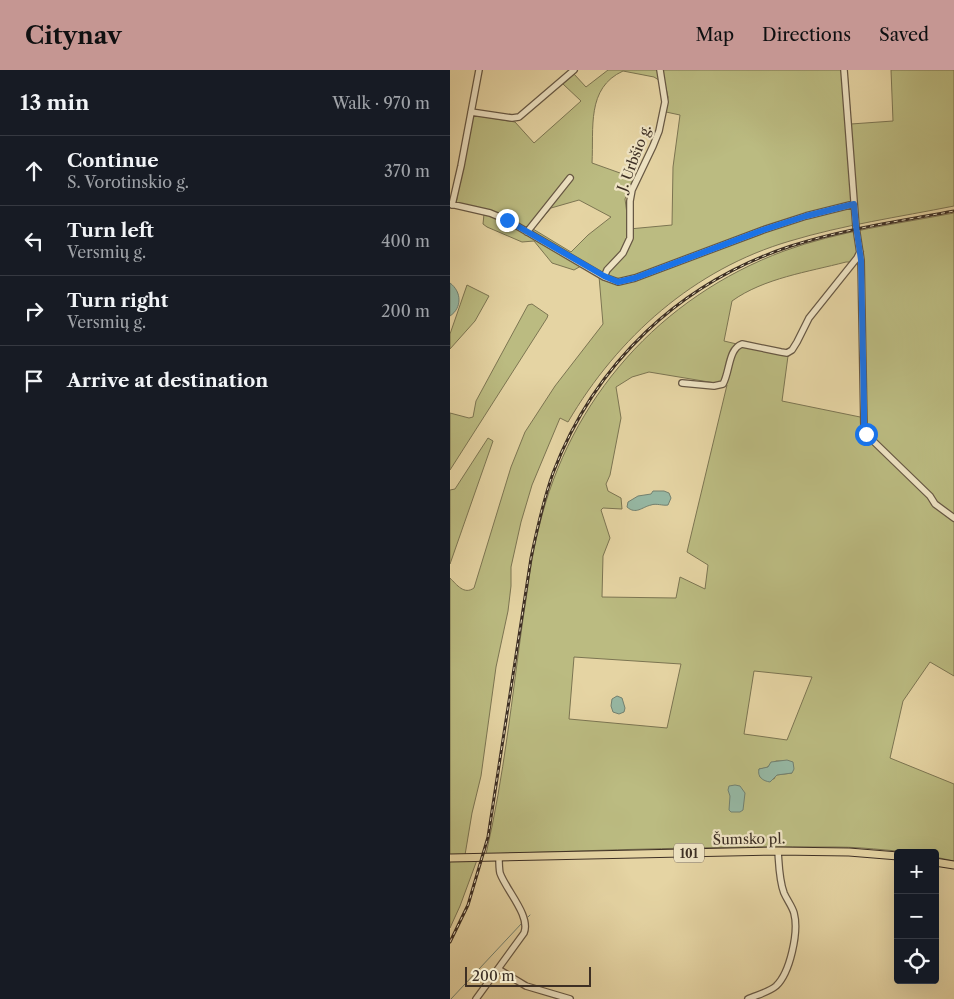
<!DOCTYPE html>
<html lang="en">
<head>
<meta charset="utf-8">
<style>
  :root { --surface:#171b24; --page:#20242c; --text:#f1f3f6; --muted:#9ea1a6; --line:#363941; --accent:#c59692 }
  body { margin:0; font-family:"Libre Caslon Text",serif; background:var(--page); color:var(--text) }
  .controls { position:absolute; right:15px; bottom:15px; display:grid; overflow:hidden; border-radius:5px; box-shadow:0 5px 20px #0002 }
  .controls button { width:45px; height:45px; display:grid; place-items:center; padding:0; border:0; border-bottom:1px solid var(--line); background:var(--surface); color:var(--text); font:25px sans-serif }
  .scale { position:absolute; left:15px; bottom:12px; width:126px; box-sizing:border-box; padding-left:5px; border:2px solid #3d2f24; border-top:0; font-size:14px; line-height:18px; white-space:nowrap; color:#3d2f24; -webkit-text-stroke:4px #eee3c3; paint-order:stroke }
  .stop { position:absolute; width:15px; height:15px; margin:-11px; border:4px solid #1a73e8; border-radius:50%; background:#fff }
  .stop.end { background:#1a73e8; border-color:#fff; box-shadow:0 1px 5px #0008 }
  .list { margin:0; padding:0; list-style:none }
  h2 { display:flex; justify-content:space-between; align-items:center; height:65px; margin:0; padding:0 20px; font-size:21px }
  h2 small { font-size:16px; font-weight:400; color:var(--muted) }
  .list li { display:grid; grid-template-columns:32px 1fr auto; gap:15px; align-items:center; box-sizing:border-box; height:70px; padding:0 20px; border-top:1px solid var(--line) }
  .list b { display:block; font-size:19px; white-space:nowrap }
  .list p { margin:0; font-size:16px; white-space:nowrap; color:var(--muted) }
  .list em { font-size:16px; font-style:normal; color:var(--muted) }
  .icon { flex:none; width:28px; height:28px; fill:none; stroke:currentColor; stroke-width:2; stroke-linecap:round; stroke-linejoin:round }
  .map { position:relative; flex:none; width:504px; height:929px; overflow:hidden }
  header { display:flex; align-items:center; gap:30px; box-sizing:border-box; height:70px; padding:0 25px; background:var(--accent); color:#111 }
  header strong { font-size:24px }
  nav { display:flex; gap:28px; margin-inline-start:auto; font-size:18px }
  main { display:flex }
  aside { flex:1; background:var(--surface) }
  .map>svg:first-child { display:block }
  .green { fill:#bbbb81; stroke:#7c7552; fill-rule:evenodd }
  .water { fill:#96b8a4; stroke:#728171 }
  .lines { fill:none; stroke-linecap:round; stroke-linejoin:round }
  .stream { stroke:#728171; stroke-width:1 }
  .minor-casing { stroke:#675844; stroke-width:8 }
  .major-casing { stroke:#3d2f24; stroke-width:9 }
  .minor { stroke:#eee3c3; stroke-width:5.5 }
  .major { stroke:#e5d4a3; stroke-width:7 }
  .rail-casing { stroke:#3d2f24; stroke-width:3 }
  .rail { stroke:#eee3c3; stroke-width:1; stroke-dasharray:4; stroke-linecap:butt }
  .route { stroke:#1a73e8; stroke-width:6 }
  .labels { text-anchor:middle; dominant-baseline:central; stroke-width:4.5; stroke-linejoin:round; paint-order:stroke }
  .shield { fill:#eee3c3; stroke:#726554; stroke-width:1 }
  .shield-label { font-size:12px; font-weight:bold; fill:#3d2f24 }
  .street-label { font-size:14px; fill:#3d2f24; stroke:#eee3c3 }
</style>
</head>
<body>
<header>
<strong>Citynav</strong>
<nav><a>Map</a><a>Directions</a><a>Saved</a></nav>
</header>
<main>
<aside>
<h2>13 min<small>Walk · 970 m</small></h2>
<ul class="list">
<li><svg class="icon" aria-label="ahead" viewBox="0 0 24 24"><path d="M12 20V5M6 11l6-6 6 6"/></svg><div><b>Continue</b><p>S. Vorotinskio g.</p></div><em>370 m</em></li>
<li><svg class="icon" aria-label="left" viewBox="0 0 24 24"><path d="M17 20v-9H6M10 6l-5 5 5 5"/></svg><div><b>Turn left</b><p>Versmių g.</p></div><em>400 m</em></li>
<li><svg class="icon" aria-label="right" viewBox="0 0 24 24"><path d="M7 20v-9h11M14 6l5 5-5 5"/></svg><div><b>Turn right</b><p>Versmių g.</p></div><em>200 m</em></li>
<li><svg class="icon" aria-label="arrive" viewBox="0 0 24 24"><path d="M6 21V4h12l-3 4 3 4H6"/></svg><div><b>Arrive at destination</b></div></li>
</ul>
</aside>
<div class="map">
<svg width="504" height="929" viewBox="0 0 504 929">
  <rect width="100%" height="100%" fill="#e5d4a3"/>
  <filter id="stains"><feTurbulence type="fractalNoise" baseFrequency=".004" numOctaves="4"/><feColorMatrix values="0 0 0 0 .2 0 0 0 0 .09 0 0 0 0 .02 0 0 0 .5 -.17"/></filter>
  <radialGradient id="worn" r=".72"><stop offset=".6" stop-color="#630" stop-opacity="0"/><stop offset="1" stop-color="#630" stop-opacity=".3"/></radialGradient>
  <path class="green" d="M158 0H397L401 54 443 51 441 0H504V136C449 147 393 155 340 171 244 199 168 267 118 352L110 348 82 415 71 452 61 497V516L58 541 46 597 31 706 22 743 15 785H0V508C7 515 14 525 24 518L61 397 75 362 105 316 153 254 149 206 131 196 124 200 102 193 84 171 72 172 37 157 33 154 34 144 6 133 23 45 65 52 84 73 131 31 113 14 124 4 136 17ZM173 1 204 7 215 14 218 27 216 42 230 45 223 97 222 155 179 159 175 129 184 108 142 93C144 58 136 18 173 1ZM129 130 161 147 138 165 121 182 83 159 101 138Z
    M504 143V606L480 592 453 631 440 688 504 714V791L485 787V783C452 783 420 777 386 777 270 776 153 780 36 784 54 707 62 627 73 549 78 519 81 487 89 457 120 328 210 227 334 181 389 161 447 154 504 143ZM396 192H408L415 259V348L332 331 338 286 274 271 282 231C314 208 358 202 396 192ZM199 302 277 315 237 482 258 495 255 519 230 507 226 528 152 527 153 486 160 468 151 440 153 438 172 439 171 428 158 421 156 414 160 405 171 348 166 317 182 307ZM124 587 231 594 217 658 119 649ZM304 601 362 607 337 670 294 664ZM326 691H333L342 703 326 705 324 709 310 707 309 699 316 698Z
    M17 215 39 226 25 251 0 279V264Z
    M82 234 98 245 97 248 0 400V343L19 348 23 347 26 331 78 235Z
    M38 368 43 371 0 494V420L5 419Z
    M27 790 10 836 0 858V791Z"/>
  <path class="water" d="M0 213C12 222 12 238 0 246Z
    M203 421H214L219 423 221 428 218 435C213 436 206 433 201 435 192 437 186 445 177 437L178 432 188 426 201 424Z
    M167 626 172 628 175 638 174 642 169 644 163 642 161 636 162 629Z
    M337 690 343 692 344 699 342 703 327 705 320 712C313 711 307 707 309 699L318 697 321 692Z
    M285 715 290 716 295 723 293 740 290 742H281L279 740 280 726 278 720 279 716Z"/>
  <g class="lines">
    <path class="stream" d="M78 847 80 845
      M1 929 72 853"/>
    <defs>
      <path id="minor" d="M394 0 406 157 411 190 414 358 416 364 480 426 485 434 504 448
        M21 42 62 48 69 47 124 0
        M0 134 40 143 57 150 154 207 168 212 185 208 313 160 356 146 404 134
        M2 135 11 96 29 0
        M77 162 120 108
        M154 207 157 200 173 183 180 168V131L182 120 203 76 209 61 215 32 210 0
        M232 313 264 316 273 314C280 302 278 279 292 274L331 282 337 283 342 280 347 272 359 248 407 188 410 182
        M48 899 76 916 120 929
        M26 929 74 863C81 846 56 820 50 803 49 798 49 792 49 787
        M298 929C307 925 319 922 326 916 340 903 349 862 344 843 342 836 337 830 334 823 329 810 329 794 328 781"/>
      <path id="major" d="M0 788 328 781 399 782 448 786
        M485 792 504 795"/>
    </defs>
    <use href="#minor" class="minor-casing"/>
    <use href="#major" class="major-casing"/>
    <use href="#minor" class="minor"/>
    <use href="#major" class="major"/>
    <defs>
      <path id="rail" d="M0 872 18 835 38 767 81 488C87 459 93 431 103 403 145 293 229 213 341 176 394 159 450 151 504 141"/>
    </defs>
    <use href="#rail" class="rail-casing"/>
    <use href="#rail" class="rail"/>
  </g>
  <g class="lines">
    <path class="route" d="M57 150 154 206 168 212 185 208 313 160 356 146 404 134 406 156 411 190 414 338V358L416 364"/>
  </g>
  <g class="labels">
    <rect class="shield" x="224" y="773.5" width="30" height="19" rx="4"/>
    <g class="shield-label">
      <text x="239" y="783">101</text>
    </g>
    <g class="street-label">
      <text transform="translate(184 88) rotate(-69)">J. Urbšio g.</text>
      <text transform="translate(299 769) rotate(-1)">Šumsko pl.</text>
    </g>
  </g>
  <rect width="100%" height="100%" filter="url(#stains)"/>
  <rect width="100%" height="100%" fill="url(#worn)"/>
</svg>
<div class="controls">
<button>+</button>
<button>−</button>
<button><svg class="icon" aria-label="locate" viewBox="0 0 24 24"><circle cx="12" cy="12" r="6"/><path d="M12 2v4M12 18v4M2 12h4M18 12h4"/></svg></button>
</div>
<div class="scale">200 m</div>
<div class="stop" style="left:416px;top:364px"></div>
<div class="stop end" style="left:57px;top:150px"></div>
</div>
</main>
</body>
</html>
